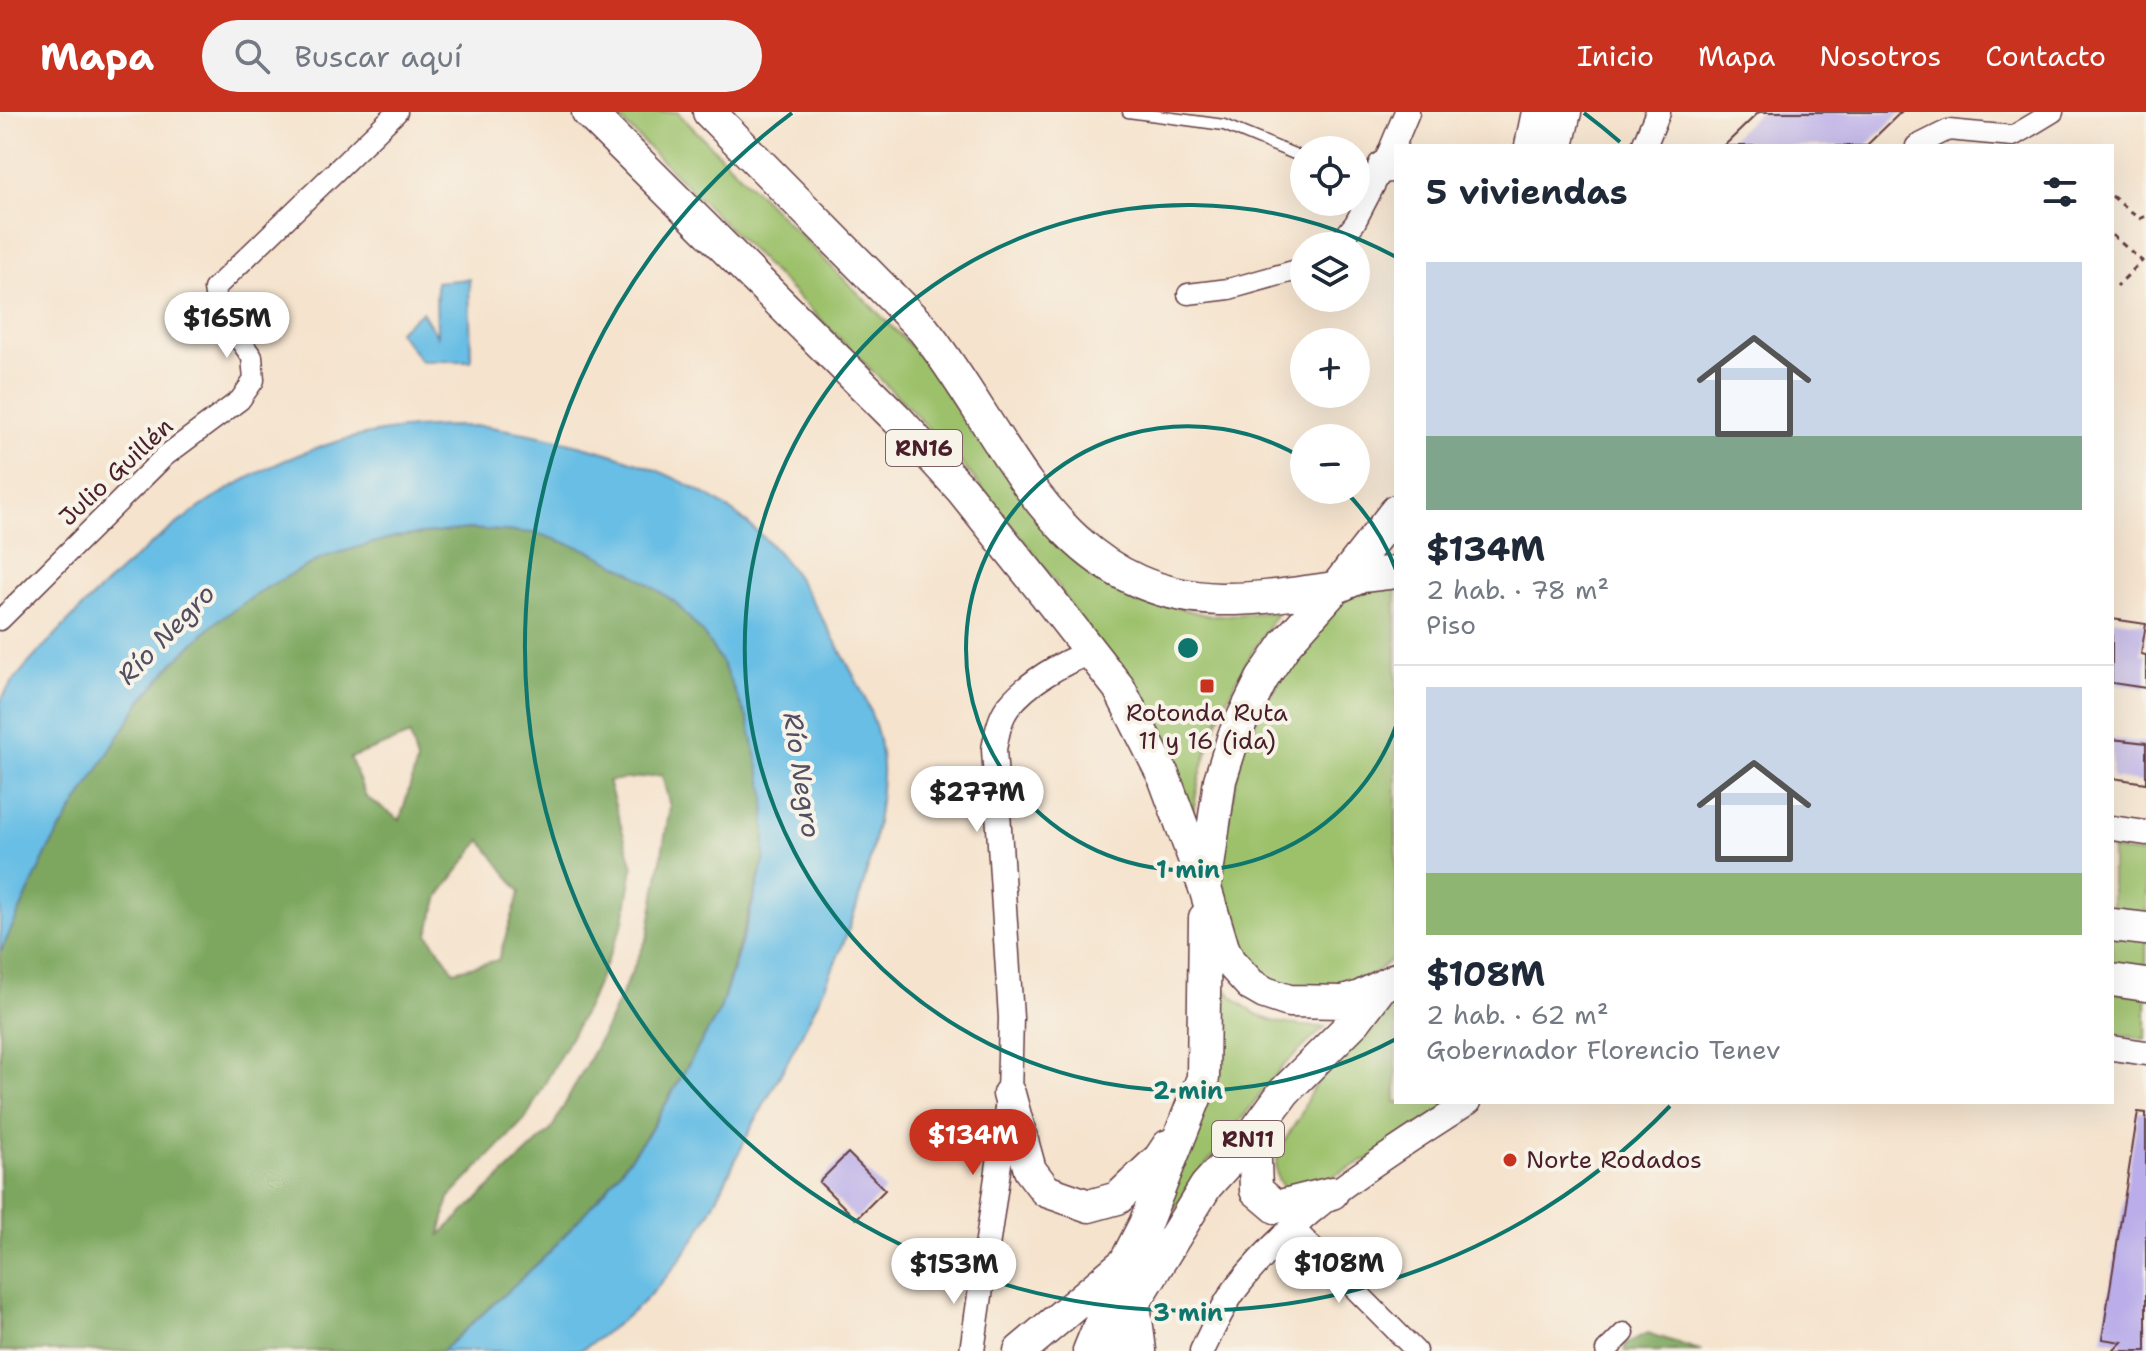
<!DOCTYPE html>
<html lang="es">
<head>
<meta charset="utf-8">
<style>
	:root { --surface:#fff; --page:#f2f2f3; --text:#1f2937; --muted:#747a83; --line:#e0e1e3; --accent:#c8321e }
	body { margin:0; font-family:"Shantell Sans",sans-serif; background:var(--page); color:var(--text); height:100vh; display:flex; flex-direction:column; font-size:30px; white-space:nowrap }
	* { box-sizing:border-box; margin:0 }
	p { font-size:26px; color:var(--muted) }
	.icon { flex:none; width:44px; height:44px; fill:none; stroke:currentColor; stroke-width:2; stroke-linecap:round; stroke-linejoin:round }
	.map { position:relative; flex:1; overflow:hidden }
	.details { position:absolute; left:1394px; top:32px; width:720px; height:960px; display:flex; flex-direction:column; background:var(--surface); border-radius:0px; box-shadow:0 8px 32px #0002 }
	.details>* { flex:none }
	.tools { position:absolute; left:1290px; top:24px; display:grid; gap:16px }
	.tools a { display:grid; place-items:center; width:80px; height:80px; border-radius:50%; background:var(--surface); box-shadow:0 8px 32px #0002; font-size:40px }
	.price { position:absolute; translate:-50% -68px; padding:0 18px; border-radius:28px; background:#fff; color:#222; font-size:26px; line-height:52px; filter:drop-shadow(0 2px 4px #0008) }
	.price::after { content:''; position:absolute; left:50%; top:48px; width:24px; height:18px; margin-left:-12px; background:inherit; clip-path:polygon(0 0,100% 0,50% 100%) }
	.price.active { background:var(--accent); color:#fff }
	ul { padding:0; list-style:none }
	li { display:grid; align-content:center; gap:16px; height:424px; padding:0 32px }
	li+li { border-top:2px solid var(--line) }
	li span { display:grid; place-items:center; height:248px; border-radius:0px; color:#555 }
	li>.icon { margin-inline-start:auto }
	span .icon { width:144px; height:144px; fill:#fffc; stroke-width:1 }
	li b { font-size:34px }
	h2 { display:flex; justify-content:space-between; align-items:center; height:96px; padding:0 32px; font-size:34px }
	header { display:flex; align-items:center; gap:48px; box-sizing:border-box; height:112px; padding:0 40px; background:var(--accent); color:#fff }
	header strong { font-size:38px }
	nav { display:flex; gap:44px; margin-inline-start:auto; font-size:28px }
	.search { width:560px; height:72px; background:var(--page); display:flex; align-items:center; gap:20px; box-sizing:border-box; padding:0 28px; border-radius:44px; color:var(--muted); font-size:30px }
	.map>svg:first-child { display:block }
	.green { fill:#9cc16b; stroke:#73704b; stroke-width:2 }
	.forest { fill:#7da75f; stroke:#646345; stroke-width:2; fill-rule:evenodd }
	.water { fill:#68bee5; stroke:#596e88; stroke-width:2 }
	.building { fill:#baade9 }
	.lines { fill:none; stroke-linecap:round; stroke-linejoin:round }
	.service-casing { stroke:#643c43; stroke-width:13 }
	.minor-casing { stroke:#643c43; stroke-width:23 }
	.tertiary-casing { stroke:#643c43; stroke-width:27 }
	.trunk-casing { stroke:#643c43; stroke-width:35 }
	.path { stroke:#643c43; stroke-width:3; stroke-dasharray:6 6; stroke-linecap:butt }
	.service { stroke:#fff; stroke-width:10 }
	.minor { stroke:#fff; stroke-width:20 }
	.tertiary { stroke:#fff; stroke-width:24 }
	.trunk { stroke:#fff; stroke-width:32 }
	.ring { fill:none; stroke:#0f766e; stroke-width:4 }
	.poi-dot { fill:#c8321e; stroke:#f7f3e8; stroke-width:3 }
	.labels { text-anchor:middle; stroke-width:8; stroke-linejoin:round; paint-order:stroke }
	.shield { fill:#f7f3e8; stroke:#7e5f64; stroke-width:2 }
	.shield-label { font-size:22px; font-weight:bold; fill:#4a1f2b }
	.street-label { font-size:24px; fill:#4a1f2b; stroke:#f7f3e8 }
	.poi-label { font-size:24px; fill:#4a1f2b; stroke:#f7f3e8 }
	.water-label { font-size:26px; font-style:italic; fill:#534f63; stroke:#f7f3e8 }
	.centre { fill:#0f766e; stroke:#f7f3e8; stroke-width:4 }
	.ring-label { font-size:24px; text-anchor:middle; font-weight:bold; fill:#0f766e; stroke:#f7f3e8; stroke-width:8; stroke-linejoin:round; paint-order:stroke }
</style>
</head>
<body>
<header>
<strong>Mapa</strong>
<div class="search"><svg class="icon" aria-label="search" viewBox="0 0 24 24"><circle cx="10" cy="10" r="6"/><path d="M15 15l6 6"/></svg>Buscar aquí</div>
<nav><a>Inicio</a><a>Mapa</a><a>Nosotros</a><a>Contacto</a></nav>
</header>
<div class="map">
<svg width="2146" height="1239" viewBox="0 0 2146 1239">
	<rect width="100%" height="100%" fill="#f7f3e8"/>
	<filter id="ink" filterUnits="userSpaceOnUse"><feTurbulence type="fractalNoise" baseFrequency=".0125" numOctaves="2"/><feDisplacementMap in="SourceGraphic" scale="16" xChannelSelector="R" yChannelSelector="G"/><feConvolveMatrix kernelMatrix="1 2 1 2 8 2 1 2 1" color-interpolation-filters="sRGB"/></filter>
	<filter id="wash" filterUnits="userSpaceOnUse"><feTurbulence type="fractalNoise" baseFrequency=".006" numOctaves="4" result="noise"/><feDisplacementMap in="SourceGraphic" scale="32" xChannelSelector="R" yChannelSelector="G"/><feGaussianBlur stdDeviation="1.8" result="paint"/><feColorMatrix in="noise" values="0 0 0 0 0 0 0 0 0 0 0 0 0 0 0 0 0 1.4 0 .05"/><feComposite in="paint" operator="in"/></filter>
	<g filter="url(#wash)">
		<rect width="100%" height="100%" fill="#f5e3cd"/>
		<path class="green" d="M 613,0 L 677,0 L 907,230 L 1147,488 L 1210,504 L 1278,500 C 1233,567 1203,626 1192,707 L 1059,475 L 1012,413 L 962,352 L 911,298 Z
			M 1396,470 L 1396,843 L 1375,861 L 1355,871 L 1318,880 L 1269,868 L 1255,857 L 1234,831 L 1220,777 L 1220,751 L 1243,633 L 1297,535 L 1345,483 Z
			M 2112,738 L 2146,742 L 2146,806 L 2112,803 Z
			M 2112,823 L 2146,827 L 2146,859 L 2112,855 Z
			M 1217,868 C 1251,908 1275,914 1325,915 L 1284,953 L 1189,1074 L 1143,1150 Z
			M 2112,880 L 2146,884 L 2146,927 L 2112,922 Z
			M 1396,894 L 1396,990 L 1452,990 L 1370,1046 L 1337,1062 L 1318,1077 L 1286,1078 C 1263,1057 1285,1027 1299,1006 C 1304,997 1306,987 1312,978 C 1331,947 1367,917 1396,894 Z"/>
		<path class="forest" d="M 469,417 L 536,421 L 588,438 L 629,459 L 675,490 L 703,521 L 722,551 L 748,608 L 765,682 L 765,746 L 720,898 L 649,1020 L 607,1076 L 546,1144 L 442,1239 L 0,1239 L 0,841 L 49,736 L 141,589 L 174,550 L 217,509 L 269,474 L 324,445 L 394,425 ZM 410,623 L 417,650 L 400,708 L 366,685 L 350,646 ZM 662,663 L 670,695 L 648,824 L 608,912 L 551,1018 L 440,1123 L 449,1086 L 526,1006 L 588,893 L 624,809 L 633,755 L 608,669 ZM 481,728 L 520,780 L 498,848 L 454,859 L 428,822 L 439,784 Z
			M 1648,1221 L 1702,1239 L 1625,1239 L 1625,1232 Z"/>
		<path class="water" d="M 469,167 L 471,249 L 421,249 L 398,219 L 422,200 L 437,224 L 436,170 Z
			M 484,314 C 593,331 722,363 791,457 C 809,482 826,512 841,540 C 862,578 884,618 882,663 C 876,791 814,901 754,1011 C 739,1039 726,1069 711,1098 C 687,1144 651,1189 609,1218 C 600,1224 590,1234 580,1238 C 572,1239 556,1239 546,1239 C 511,1239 477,1239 442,1239 L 546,1144 L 607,1076 L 649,1021 L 720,898 L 745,819 L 765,746 L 765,682 L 748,608 L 722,551 L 703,521 L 675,490 L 629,459 L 588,438 L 536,421 L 469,417 L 394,425 L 324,445 L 269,474 L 217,509 L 174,550 L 141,589 L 49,736 L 0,841 C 0,783 0,724 0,665 C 0,645 0,610 0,592 C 4,573 51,528 65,513 C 150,424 251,343 375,321 C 412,314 448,314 484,314 Z"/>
		<g id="blocks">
			<path class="building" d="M 1759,0 L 1901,0 L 1866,34 L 1724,34 Z
				M 2112,507 L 2146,512 L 2141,542 L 2146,543 L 2146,576 L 2112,571 Z
				M 2112,627 L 2146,631 L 2146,671 L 2112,666 Z
				M 2138,1000 L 2146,1001 L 2146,1239 L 2113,1239 L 2122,1230 L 2102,1227 Z
				M 848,1041 L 885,1078 L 856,1107 L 819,1070 Z"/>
		</g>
	</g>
	<g filter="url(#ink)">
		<use href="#blocks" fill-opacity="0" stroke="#643c43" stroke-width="2"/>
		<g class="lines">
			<g class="service-casing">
				<path id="service" d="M 1128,0 L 1224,13 L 1304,46
					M 1356,61 L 1381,56"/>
			</g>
			<g class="minor-casing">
				<path id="minor" d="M 1916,34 L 1948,18 L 2013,24 L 2053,0
					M 1337,134 L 1355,111 L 1384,55
					M 1188,182 L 1229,177 L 1304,156
					M 0,508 L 165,344 L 240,288 L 254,268 L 252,245 L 217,196 L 214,177 L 397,0
					M 1293,1115 L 1416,1239
					M 1606,1239 L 1624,1221"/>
			</g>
			<g class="tertiary-casing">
				<path id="tertiary" d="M 1644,34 L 1658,0
					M 1384,55 L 1407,0
					M 2112,716 L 2146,721
					M 2112,936 L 2146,941
					M 972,1239 L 1009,982 L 1011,906 L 994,637 C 997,623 999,607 1008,595 C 1028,570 1061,551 1091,540
					M 1202,1239 C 1212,1219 1221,1197 1234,1179 C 1294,1099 1387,1043 1469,990"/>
			</g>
			<g class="trunk-casing">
				<path id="trunk" d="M 588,0 L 898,308 L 962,378 L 1039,474 L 1119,576 L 1164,665 L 1205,776
					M 709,0 L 923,217 C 1010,326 1054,481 1219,487 C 1258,488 1296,481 1335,476
					M 1531,34 L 1538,0
					M 1557,34 L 1565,0
					M 1384,55 L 1396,53
					M 1396,460 L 1362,464 L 1335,476 L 1287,530 L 1262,567 L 1234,624 L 1220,668 L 1205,776 L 1223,836 L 1229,849 L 1251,873 L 1265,881 L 1289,889 L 1343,890 L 1360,885 L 1396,867
					M 1338,473 L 1396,399
					M 2112,813 L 2146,817
					M 2112,868 L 2146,873
					M 1009,982 L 1030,1058 L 1046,1079 L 1089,1094 L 1118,1086 L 1160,1046 L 1168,1034
					M 1254,1021 L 1256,1078 L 1276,1095 L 1332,1081
					M 1134,1191 L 1140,1239
					M 1020,1239 L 1121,1154
					M 1089,1239 L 1126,1149 L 1145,1112 L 1203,966 L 1205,806
					M 1113,1239 L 1134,1191 L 1206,1074 L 1254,1021 L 1284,980 L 1355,909 L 1380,876"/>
			</g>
			<path class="path" d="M 2112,84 L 2139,107 L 2146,104
				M 2112,123 L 2142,149 L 2117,174"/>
			<use href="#service" class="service"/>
			<use href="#minor" class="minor"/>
			<use href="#tertiary" class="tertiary"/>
			<use href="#trunk" class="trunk"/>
		</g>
	</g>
	<g class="ring">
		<path d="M1396 614A222 222 0 1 1 1304 347M1345 379A222 222 0 0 1 1396 458"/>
		<path d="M1396 927A443 443 0 1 1 1396 145"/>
		<path d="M1670 994A665 665 0 1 1 792 1M1584 1A665 665 0 0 1 1620 30"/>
	</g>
	<g class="poi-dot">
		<rect x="1199" y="566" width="16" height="16" rx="4"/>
		<circle cx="1510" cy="1048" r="8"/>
	</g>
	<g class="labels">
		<g class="shield">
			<rect x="886" y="318" width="76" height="36" rx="6"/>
			<rect x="1212" y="1009" width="72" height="36" rx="6"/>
		</g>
		<g class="shield-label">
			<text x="924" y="344">RN16</text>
			<text x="1248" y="1035">RN11</text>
		</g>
		<g class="street-label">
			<text transform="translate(116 360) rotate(-43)" y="8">Julio Guillén</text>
		</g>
		<g class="poi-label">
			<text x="1207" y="609">Rotonda Ruta<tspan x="1207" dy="28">11 y 16 (ida)</tspan></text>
			<text x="1526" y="1056" text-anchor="start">Norte Rodados</text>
		</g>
		<g class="water-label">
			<text transform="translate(166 522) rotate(-46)" y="9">Río Negro</text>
			<text transform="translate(802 663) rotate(81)" y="9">Río Negro</text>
		</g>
	</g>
	<circle cx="1188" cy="536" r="12" class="centre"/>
	<g class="ring-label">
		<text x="1188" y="766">1 min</text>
		<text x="1188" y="987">2 min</text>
		<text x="1188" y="1209">3 min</text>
	</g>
</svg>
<div class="tools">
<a><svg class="icon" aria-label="locate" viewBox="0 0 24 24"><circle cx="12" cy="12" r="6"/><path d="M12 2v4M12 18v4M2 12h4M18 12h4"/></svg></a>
<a><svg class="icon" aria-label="layers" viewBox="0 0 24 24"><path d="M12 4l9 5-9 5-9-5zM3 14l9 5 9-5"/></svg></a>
<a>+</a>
<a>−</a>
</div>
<b class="price" style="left:227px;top:248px">$165M</b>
<b class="price" style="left:977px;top:722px">$277M</b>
<b class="price active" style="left:973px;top:1065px">$134M</b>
<b class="price" style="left:1339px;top:1193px">$108M</b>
<b class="price" style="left:954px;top:1194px">$153M</b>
<section class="details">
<h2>5 viviendas<svg class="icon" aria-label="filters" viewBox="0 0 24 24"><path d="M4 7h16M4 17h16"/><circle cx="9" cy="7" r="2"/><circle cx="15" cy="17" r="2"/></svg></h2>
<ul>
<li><span style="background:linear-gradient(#c9d6e8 70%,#7fa58c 0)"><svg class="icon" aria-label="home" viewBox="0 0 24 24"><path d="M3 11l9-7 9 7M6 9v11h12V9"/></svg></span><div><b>$134M</b><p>2 hab. · 78 m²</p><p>Piso</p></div></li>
<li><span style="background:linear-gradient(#c9d6e8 75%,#8fb573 0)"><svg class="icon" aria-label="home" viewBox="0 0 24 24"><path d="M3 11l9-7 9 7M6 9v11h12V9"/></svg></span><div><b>$108M</b><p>2 hab. · 62 m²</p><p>Gobernador Florencio Tenev</p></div></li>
</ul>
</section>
</div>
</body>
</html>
